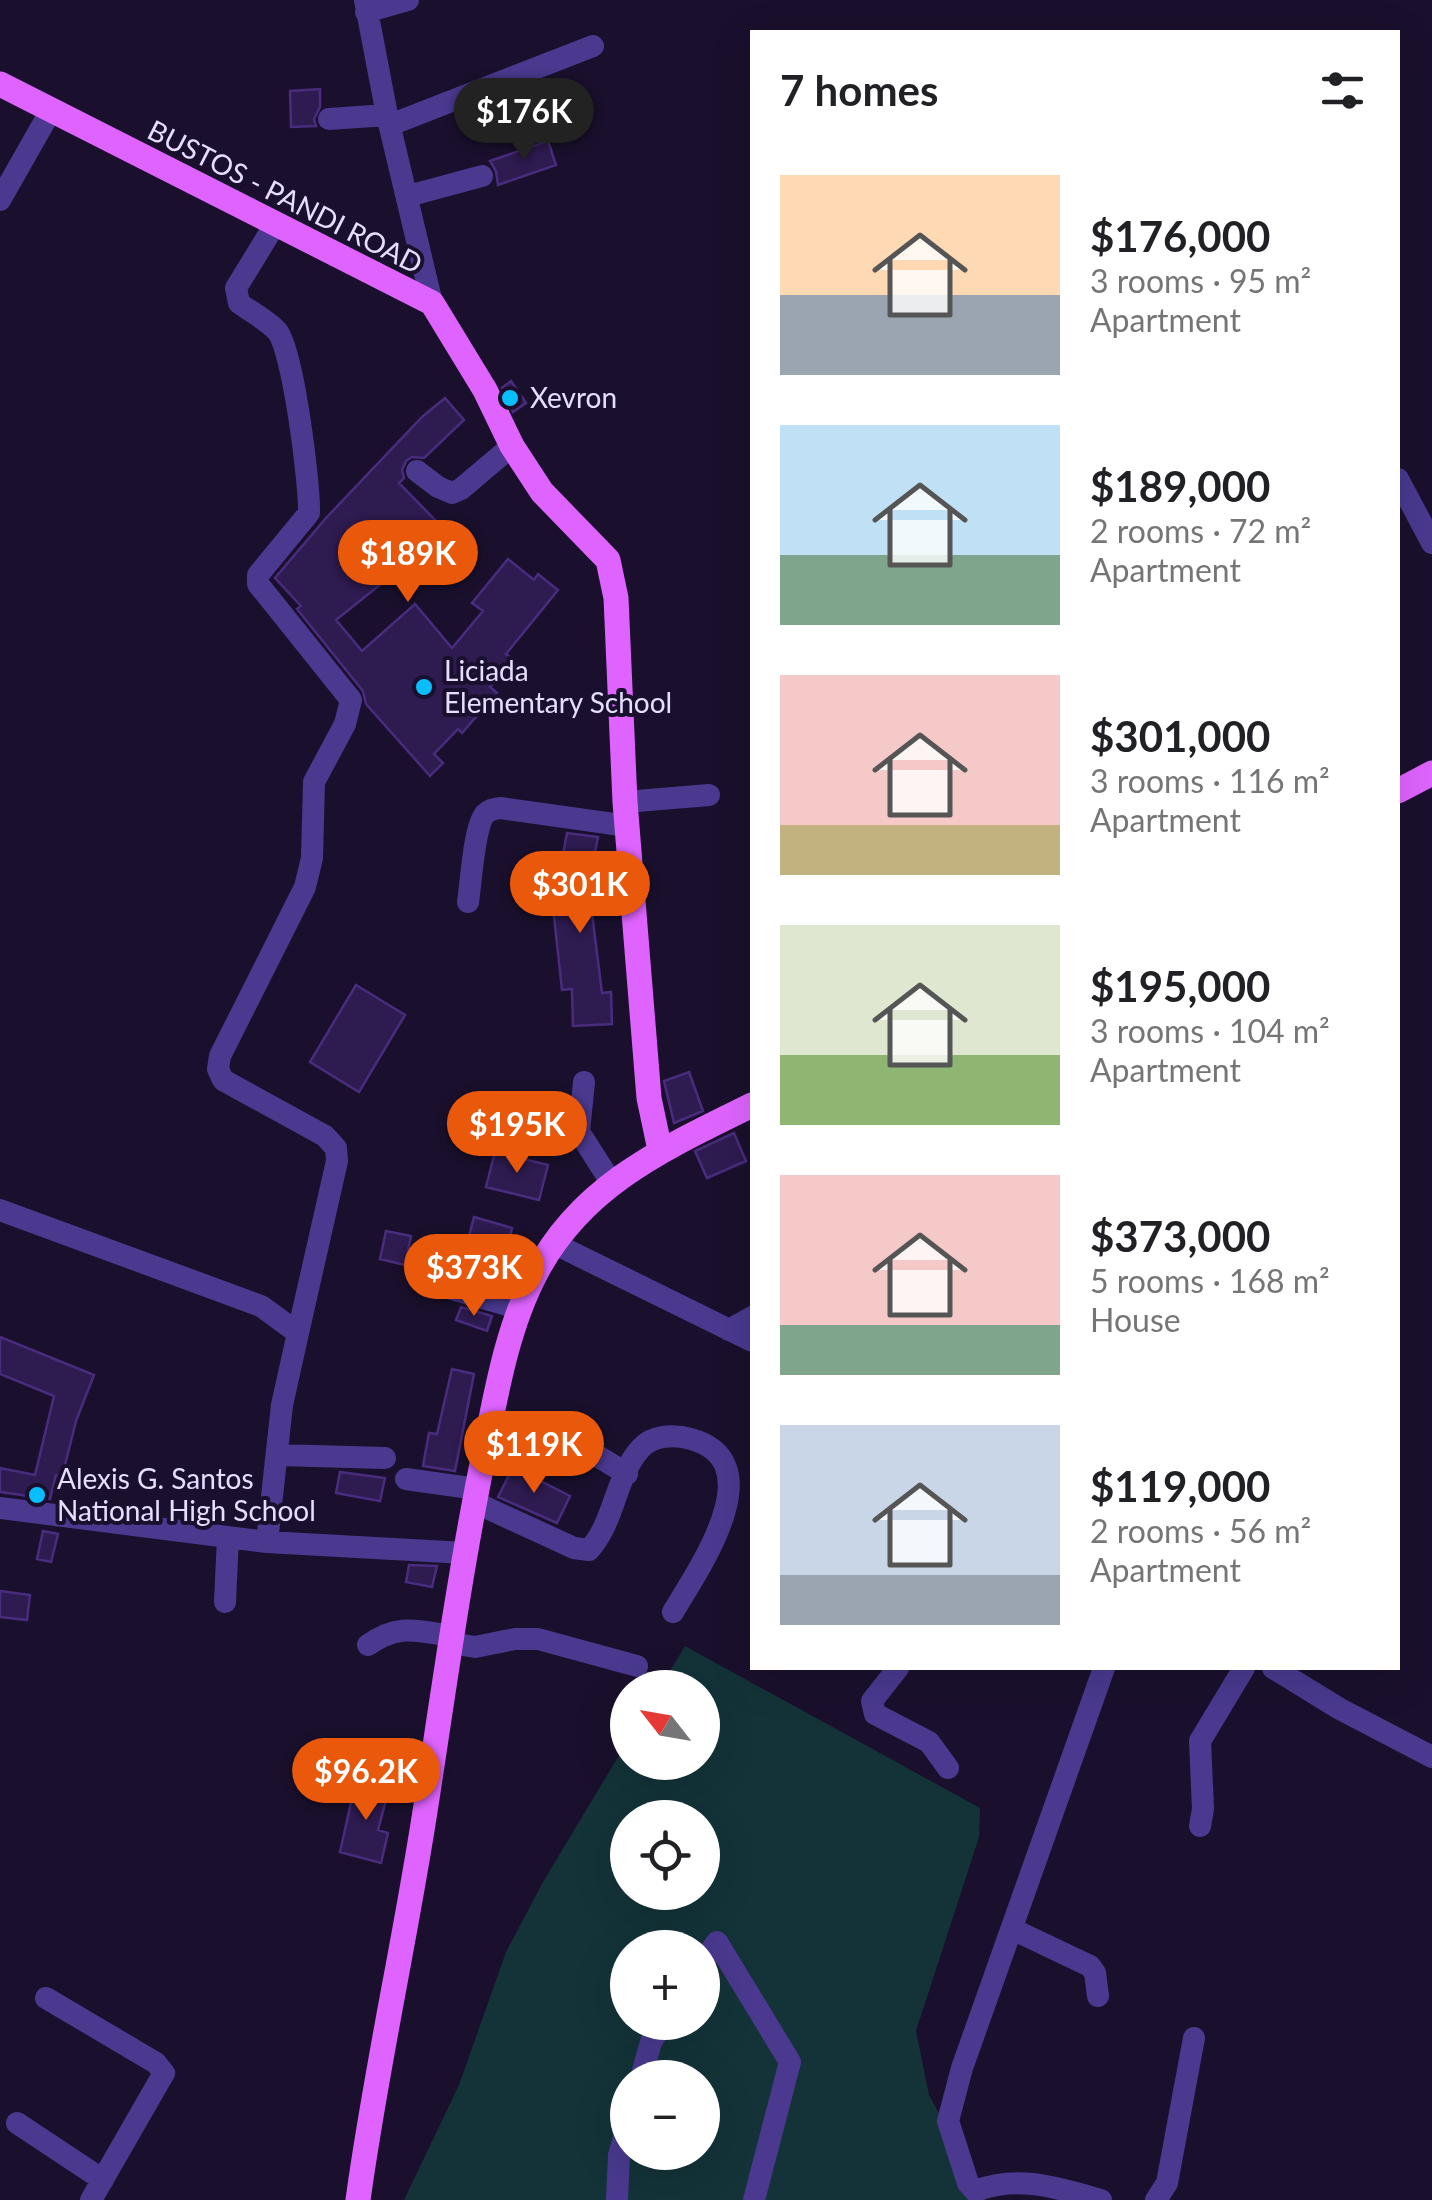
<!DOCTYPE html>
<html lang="en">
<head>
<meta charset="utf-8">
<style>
	:root { --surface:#fff; --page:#f6f6f6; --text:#202124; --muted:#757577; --accent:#ea580c }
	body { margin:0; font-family:Lato,sans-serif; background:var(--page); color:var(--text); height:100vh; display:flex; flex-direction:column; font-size:38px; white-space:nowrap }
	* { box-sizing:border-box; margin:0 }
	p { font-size:32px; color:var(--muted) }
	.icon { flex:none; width:55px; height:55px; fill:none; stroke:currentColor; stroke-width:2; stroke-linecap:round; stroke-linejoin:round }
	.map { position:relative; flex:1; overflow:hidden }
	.sheet { position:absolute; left:750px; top:30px; width:650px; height:1640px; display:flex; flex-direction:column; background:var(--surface); border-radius:0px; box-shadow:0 10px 40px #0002 }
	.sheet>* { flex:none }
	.needle { width:65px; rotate:301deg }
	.controls { position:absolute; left:610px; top:1670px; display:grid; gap:20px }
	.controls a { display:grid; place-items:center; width:110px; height:110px; border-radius:50%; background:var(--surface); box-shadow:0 10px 40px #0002; font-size:50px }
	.price { position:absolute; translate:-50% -85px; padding:0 22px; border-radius:35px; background:var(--accent); color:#fff; font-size:32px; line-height:65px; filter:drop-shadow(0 2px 5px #0008) }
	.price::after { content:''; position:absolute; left:50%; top:60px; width:30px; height:22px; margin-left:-15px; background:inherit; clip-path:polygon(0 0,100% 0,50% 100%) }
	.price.on { background:#222; color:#fff }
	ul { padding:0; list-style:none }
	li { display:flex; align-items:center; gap:30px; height:250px; padding:0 30px }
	li span { display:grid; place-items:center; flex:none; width:280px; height:200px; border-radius:0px; color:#555 }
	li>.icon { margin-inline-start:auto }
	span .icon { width:120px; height:120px; fill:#fffc; stroke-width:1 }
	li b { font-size:42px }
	h2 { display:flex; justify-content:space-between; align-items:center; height:120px; padding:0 30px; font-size:42px }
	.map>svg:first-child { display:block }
	.green { fill:#133338; fill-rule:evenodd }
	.building { fill:#2e1b50; stroke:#492c7d; stroke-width:2.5 }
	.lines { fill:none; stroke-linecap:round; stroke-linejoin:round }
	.minor { stroke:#4a398f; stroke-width:22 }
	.major { stroke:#df64ff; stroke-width:25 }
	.poi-dot { fill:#09beff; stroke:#1a102d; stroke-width:4 }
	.labels { text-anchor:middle; stroke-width:8; stroke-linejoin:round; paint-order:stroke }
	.street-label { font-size:28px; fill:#e6ddff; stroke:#1a102d }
	.poi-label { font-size:28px; fill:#e6ddff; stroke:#1a102d; text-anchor:start }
</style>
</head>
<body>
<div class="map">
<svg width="1432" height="2200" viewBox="0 0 1432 2200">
	<rect width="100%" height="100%" fill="#1a102d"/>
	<path class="green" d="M 685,1646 L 980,1808 L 979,1837 L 916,2031 L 929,2095 L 986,2200 L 404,2200 L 459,2085 L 506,1952 L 543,1882 L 627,1742 L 628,1762 L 702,1762 L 702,1688 L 660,1687 ZM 628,1818 L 702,1818 L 702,1892 L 628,1892 ZM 628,1948 L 702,1948 L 702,2022 L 628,2022 ZM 628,2078 L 702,2078 L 702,2152 L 628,2152 Z"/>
	<path class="building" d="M 320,89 L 320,107 L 314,119 L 316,126 L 291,127 L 290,91 Z
		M 548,141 L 556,165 L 498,185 L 496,171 L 490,161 Z
		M 511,381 L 526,403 L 513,412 L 502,388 Z
		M 445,398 L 464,420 L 424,458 L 412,457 L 406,461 L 402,470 L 404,478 L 399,483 L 439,524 L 380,582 L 381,584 L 336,620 L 362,651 L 415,604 L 452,648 L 483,611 L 472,603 L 508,559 L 534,580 L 538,574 L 558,590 L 506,654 L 512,659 L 490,687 L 497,693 L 462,733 L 458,729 L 434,754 L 443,763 L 430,776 L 366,704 L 363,691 L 297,609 L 301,606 L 275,578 L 326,518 L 422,417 Z
		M 567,833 L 598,837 L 594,857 L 588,856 L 590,897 L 602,993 L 611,992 L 612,1024 L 573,1026 L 572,989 L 562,990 L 553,907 L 561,906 L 559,875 Z
		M 356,985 L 405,1015 L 359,1092 L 310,1062 Z
		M 689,1072 L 703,1111 L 674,1123 L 664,1081 Z
		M 734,1133 L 746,1161 L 707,1178 L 695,1151 Z
		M 495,1152 L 548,1165 L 539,1200 L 486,1187 Z
		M 474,1217 L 512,1228 L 505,1254 L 467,1244 Z
		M 386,1231 L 411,1236 L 405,1265 L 380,1259 Z
		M 461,1307 L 492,1316 L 487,1331 L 456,1320 Z
		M 0,1337 L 94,1375 L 76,1421 L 62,1477 L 56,1475 L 50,1499 L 0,1492 L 0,1468 L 35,1475 L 54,1396 L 0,1374 Z
		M 452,1369 L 474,1374 L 455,1471 L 423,1466 L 429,1433 L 437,1434 Z
		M 513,1467 L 570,1496 L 557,1523 L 498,1497 Z
		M 340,1472 L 385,1478 L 380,1501 L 336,1493 Z
		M 43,1531 L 58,1534 L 51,1562 L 37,1559 Z
		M 409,1565 L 437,1566 L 432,1587 L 406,1582 Z
		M 0,1591 L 30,1595 L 27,1620 L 0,1617 Z
		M 356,1780 L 389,1789 L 378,1830 L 388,1833 L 381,1863 L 340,1852 Z"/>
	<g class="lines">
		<path class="minor" d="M 365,0 L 387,115 L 432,303
			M 366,12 L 408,0
			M 329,119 L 387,115
			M 390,125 L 593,46
			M 408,196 L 482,176
			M 0,200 L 50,112
			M 274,226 L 236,288 L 239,303 C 251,312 267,320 277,331 C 293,349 310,485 309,513 L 258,575 L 258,584 L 351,700 L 345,724 L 314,782 L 312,858 L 305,887 L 220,1056 L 218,1069 L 223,1080 L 325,1136 L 336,1148 L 337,1161 L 298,1333
			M 417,471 L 438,487 L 452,493 L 461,489 L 512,446
			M 1398,479 L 1432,543
			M 625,802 L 709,795
			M 468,902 C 471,883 474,827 485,814 C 490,809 494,809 500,808 L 628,826
			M 584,1082 L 579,1132 L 611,1182
			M 0,1210 L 261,1306 L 298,1333 L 282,1405 L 267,1542
			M 555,1244 L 752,1341
			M 430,1283 L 521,1309
			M 729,1330 L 752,1317
			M 578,1444 L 627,1474
			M 279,1455 L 385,1458
			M 406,1479 L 477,1489
			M 474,1502 L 574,1548 L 589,1550 C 615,1522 615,1476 641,1448 C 653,1435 674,1434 691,1439 C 774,1462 698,1570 673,1612
			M 0,1508 L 267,1542 L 465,1553
			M 225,1602 L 228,1537
			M 451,1643 L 475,1647 L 515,1639 L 538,1639 L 637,1666
			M 368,1645 C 399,1623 417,1631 452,1636
			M 898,1668 L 872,1701 L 875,1714 L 929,1742 L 948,1768
			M 1273,1668 L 1340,1709 L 1432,1757
			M 1200,1826 L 1203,1809 L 1200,1741 L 1244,1668
			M 1012,1929 L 1090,1966 L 1095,1973 L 1098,1996
			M 702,1963 L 717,1942 L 790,2062 L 754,2200
			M 46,1998 L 156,2063 L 164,2073 L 91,2200
			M 641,2078 L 651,2042 L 664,2022
			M 17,2123 L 103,2180
			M 617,2200 L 619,2155 L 628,2125
			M 1101,2200 C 1058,2188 1018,2174 975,2191 L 968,2183 L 948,2121 L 962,2068 L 1104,1668
			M 1156,2200 L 1167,2183 L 1194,2038"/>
		<path class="major" d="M 0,84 L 432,303 L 485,390 L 512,446 L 542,492 L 608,560 L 616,598 L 625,802 L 649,1098 L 660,1150
			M 1398,791 L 1432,773
			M 358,2200 C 376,2068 406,1937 426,1805 C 444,1688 460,1571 484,1454 C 496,1394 507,1328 536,1273 C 582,1184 667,1147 752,1105"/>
	</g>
	<g class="poi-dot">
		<circle cx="510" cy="398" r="10"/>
		<circle cx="424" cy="687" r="10"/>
		<circle cx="37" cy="1495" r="10"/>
	</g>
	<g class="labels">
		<g class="street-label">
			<text transform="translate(285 197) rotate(27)" y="10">BUSTOS - PANDI ROAD</text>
		</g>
		<g class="poi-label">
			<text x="530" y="408">Xevron</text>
			<text x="444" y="681">Liciada<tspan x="444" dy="32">Elementary School</tspan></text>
			<text x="57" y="1489">Alexis G. Santos<tspan x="57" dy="32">National High School</tspan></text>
		</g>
	</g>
</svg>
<div class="controls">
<a><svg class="needle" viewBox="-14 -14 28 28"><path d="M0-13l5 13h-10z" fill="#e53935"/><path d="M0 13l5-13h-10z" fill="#757577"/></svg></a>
<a><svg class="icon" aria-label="locate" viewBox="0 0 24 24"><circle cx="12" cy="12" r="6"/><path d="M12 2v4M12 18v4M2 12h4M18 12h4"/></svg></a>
<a>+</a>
<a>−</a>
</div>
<b class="price on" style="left:524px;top:163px">$176K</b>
<b class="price" style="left:408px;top:605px">$189K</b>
<b class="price" style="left:580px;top:936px">$301K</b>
<b class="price" style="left:517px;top:1176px">$195K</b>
<b class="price" style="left:474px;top:1319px">$373K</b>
<b class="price" style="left:534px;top:1496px">$119K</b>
<b class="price" style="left:366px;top:1823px">$96.2K</b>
<section class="sheet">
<h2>7 homes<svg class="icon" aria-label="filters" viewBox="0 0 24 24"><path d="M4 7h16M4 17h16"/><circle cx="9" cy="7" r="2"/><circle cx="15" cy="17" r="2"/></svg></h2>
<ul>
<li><span style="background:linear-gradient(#ffd9b3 60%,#9aa5b1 0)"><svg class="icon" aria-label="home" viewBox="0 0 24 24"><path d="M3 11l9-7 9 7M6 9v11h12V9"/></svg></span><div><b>$176,000</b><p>3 rooms · 95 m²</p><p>Apartment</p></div></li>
<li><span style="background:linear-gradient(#bfe0f5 65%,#7fa58c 0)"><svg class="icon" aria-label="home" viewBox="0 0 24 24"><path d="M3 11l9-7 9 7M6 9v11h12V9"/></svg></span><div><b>$189,000</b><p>2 rooms · 72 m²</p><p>Apartment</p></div></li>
<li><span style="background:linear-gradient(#f6c9c9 75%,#c2b280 0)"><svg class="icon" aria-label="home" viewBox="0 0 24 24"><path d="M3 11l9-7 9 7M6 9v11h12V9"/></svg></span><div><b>$301,000</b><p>3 rooms · 116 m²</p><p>Apartment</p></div></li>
<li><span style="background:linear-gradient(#dfe7d0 65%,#8fb573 0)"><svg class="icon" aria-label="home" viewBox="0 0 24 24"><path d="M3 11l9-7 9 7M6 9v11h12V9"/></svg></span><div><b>$195,000</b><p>3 rooms · 104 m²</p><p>Apartment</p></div></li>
<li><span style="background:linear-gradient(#f6c9c9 75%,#7fa58c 0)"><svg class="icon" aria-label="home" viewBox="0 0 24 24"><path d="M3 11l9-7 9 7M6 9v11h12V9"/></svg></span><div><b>$373,000</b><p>5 rooms · 168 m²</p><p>House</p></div></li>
<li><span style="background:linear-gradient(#c9d6e8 75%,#9aa5b1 0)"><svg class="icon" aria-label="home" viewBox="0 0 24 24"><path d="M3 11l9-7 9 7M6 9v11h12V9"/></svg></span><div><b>$119,000</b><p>2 rooms · 56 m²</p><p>Apartment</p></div></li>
</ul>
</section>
</div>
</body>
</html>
